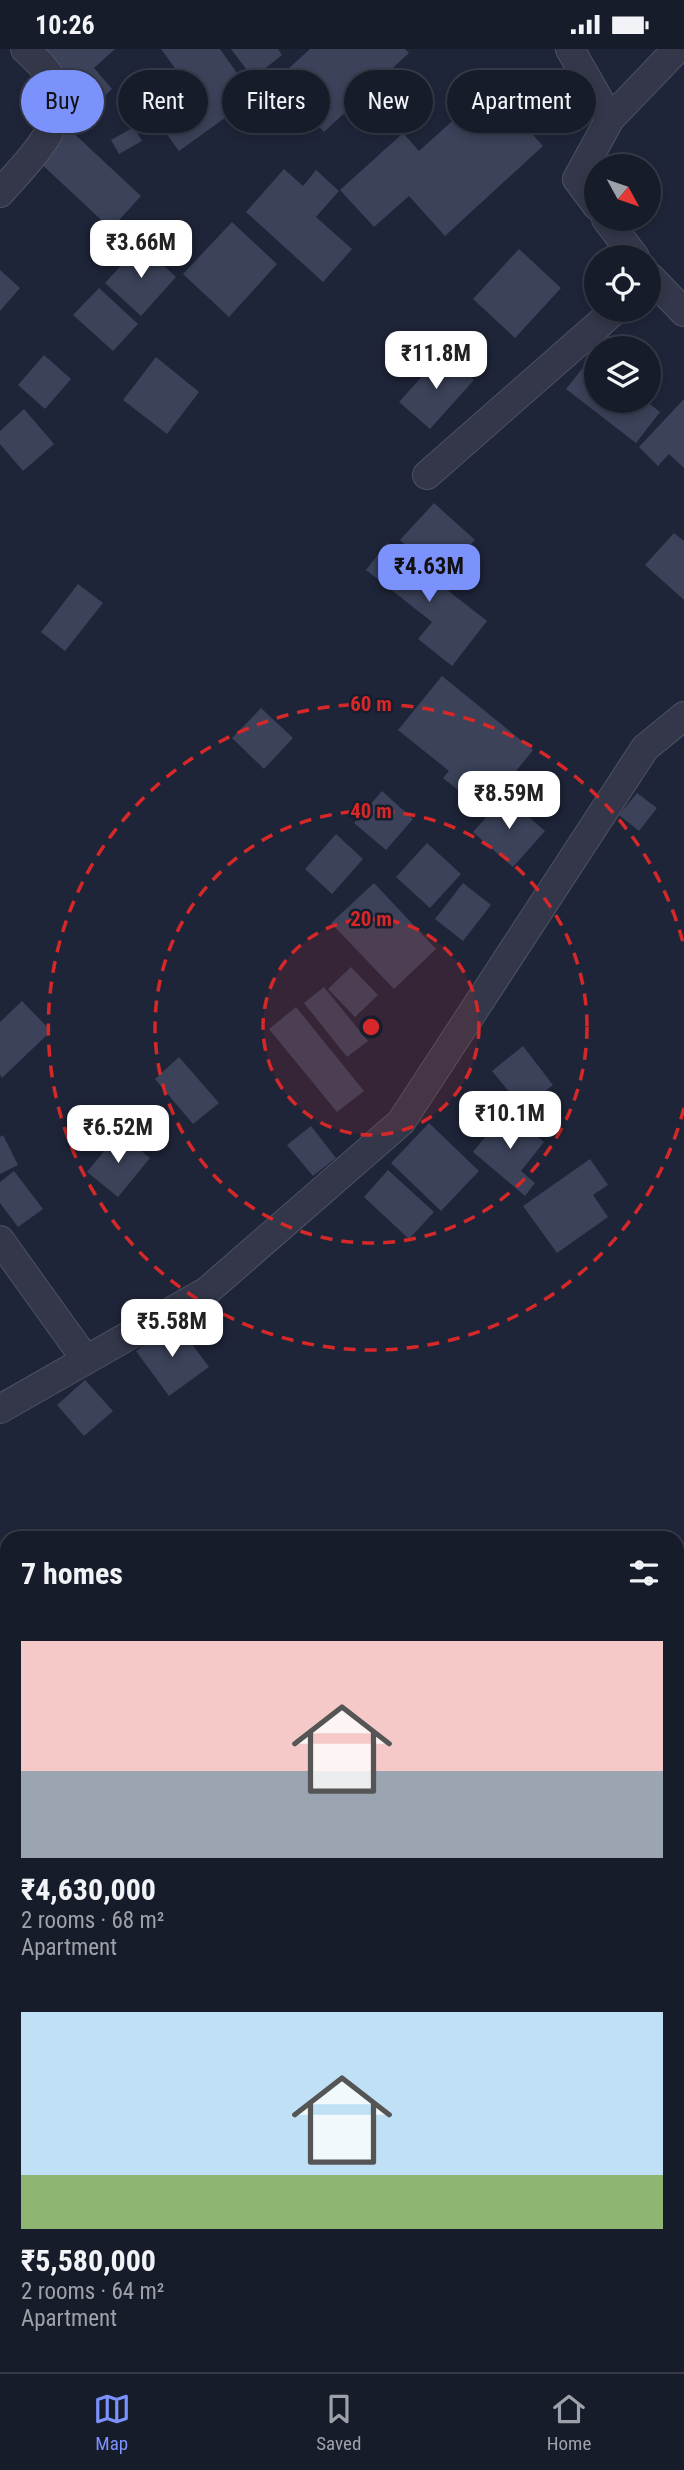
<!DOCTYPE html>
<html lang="en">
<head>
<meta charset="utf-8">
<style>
	:root { --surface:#171c2b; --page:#202533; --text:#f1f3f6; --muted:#9ea1a9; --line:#363a47; --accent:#7b92fd }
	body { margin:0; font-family:"Roboto Condensed",sans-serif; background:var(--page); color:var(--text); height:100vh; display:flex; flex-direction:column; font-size:26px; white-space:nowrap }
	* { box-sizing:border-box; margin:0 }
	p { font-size:23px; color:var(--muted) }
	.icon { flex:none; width:38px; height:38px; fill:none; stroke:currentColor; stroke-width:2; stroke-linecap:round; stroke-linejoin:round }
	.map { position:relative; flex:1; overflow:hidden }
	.sheet { position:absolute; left:0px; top:1482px; width:684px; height:842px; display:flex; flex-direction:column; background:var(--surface); border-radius:21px 21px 0 0; box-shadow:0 4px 10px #0003,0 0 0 2px var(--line) }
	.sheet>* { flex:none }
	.top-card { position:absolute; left:21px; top:21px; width:642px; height:63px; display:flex; gap:14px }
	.needle { width:46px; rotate:130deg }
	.controls { position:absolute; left:584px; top:105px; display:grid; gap:14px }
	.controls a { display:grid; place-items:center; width:77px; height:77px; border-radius:50%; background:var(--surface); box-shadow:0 4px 10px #0003,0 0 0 2px var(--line); font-size:35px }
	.price { position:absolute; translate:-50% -60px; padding:0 16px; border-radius:14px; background:#fff; color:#222; font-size:23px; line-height:46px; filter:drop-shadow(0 2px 4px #0008) }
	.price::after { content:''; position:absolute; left:50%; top:42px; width:21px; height:16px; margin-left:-10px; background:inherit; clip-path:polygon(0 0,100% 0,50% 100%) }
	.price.current { background:var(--accent); color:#111 }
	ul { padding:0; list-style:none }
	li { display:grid; align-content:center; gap:14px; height:371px; padding:0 21px }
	li span { display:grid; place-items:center; height:217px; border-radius:0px; color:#555 }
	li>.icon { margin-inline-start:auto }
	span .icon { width:126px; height:126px; fill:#fffc; stroke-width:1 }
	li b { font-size:30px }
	h2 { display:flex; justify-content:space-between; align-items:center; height:84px; padding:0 21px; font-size:30px }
	.pill { padding:0 24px; border-radius:32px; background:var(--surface); box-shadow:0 4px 10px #0003,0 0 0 2px var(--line); font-size:24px; line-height:63px }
	.pill.current { background:var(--accent); color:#111 }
	.status { display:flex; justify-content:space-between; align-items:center; height:49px; padding:0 35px; background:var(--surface); direction:ltr }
	.status svg { height:19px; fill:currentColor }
	.dock { display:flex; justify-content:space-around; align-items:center; height:98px; border-top:2px solid var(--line); background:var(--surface); font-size:19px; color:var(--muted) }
	.dock a { display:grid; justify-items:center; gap:4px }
	.dock .current { color:var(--accent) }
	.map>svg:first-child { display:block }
	.building { fill:#3b4259 }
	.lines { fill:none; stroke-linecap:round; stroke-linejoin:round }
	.minor-casing { stroke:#4d5264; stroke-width:30 }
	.minor { stroke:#333749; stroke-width:28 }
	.ring { fill:none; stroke:#d62828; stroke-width:3.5; stroke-dasharray:12 9 }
	.centre { fill:#d62828; stroke:#181d2d; stroke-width:3.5 }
	.ring-label { font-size:21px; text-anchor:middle; font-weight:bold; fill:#d62828; stroke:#181d2d; stroke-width:5; stroke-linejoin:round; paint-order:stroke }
</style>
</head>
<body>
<div class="status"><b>10:26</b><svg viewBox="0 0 49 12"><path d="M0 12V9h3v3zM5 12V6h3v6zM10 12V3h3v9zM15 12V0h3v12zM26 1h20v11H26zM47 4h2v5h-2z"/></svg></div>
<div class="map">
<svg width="684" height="2323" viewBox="0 0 684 2323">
	<rect width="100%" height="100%" fill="#1f2539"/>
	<path class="building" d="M 41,0 L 115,0 L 94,19 L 112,40 L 93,58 Z
		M 161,0 L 220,0 L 254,48 L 179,102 L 143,52 L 180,26 Z
		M 231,0 L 278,0 L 282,6 L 253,29 Z
		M 310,0 L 405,0 L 409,4 L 324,83 L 276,31 Z
		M 490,38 L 543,97 L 445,187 L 409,147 L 374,178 L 340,141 L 403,84 L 419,102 Z
		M 67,78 L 141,147 L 111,180 L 37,111 Z
		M 134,78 L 142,92 L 119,105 L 111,91 Z
		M 284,120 L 303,137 L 316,121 L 339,142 L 316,168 L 352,200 L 323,233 L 246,163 Z
		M 232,173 L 277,215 L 229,268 L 183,225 Z
		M 141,195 L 176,228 L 141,267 L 105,234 Z
		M 519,200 L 561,239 L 515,289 L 473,250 Z
		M 0,221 L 20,239 L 0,262 Z
		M 99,239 L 138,275 L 113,302 L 73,266 Z
		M 608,286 L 625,299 L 598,299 Z
		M 597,301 L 597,352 L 646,352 L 660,363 L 636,394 L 566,340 Z
		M 443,304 L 474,331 L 430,380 L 399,353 Z
		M 44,306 L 71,330 L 45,360 L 18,336 Z
		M 156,308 L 199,343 L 167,385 L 123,351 Z
		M 684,350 L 684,419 L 669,405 L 658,417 L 639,398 Z
		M 24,360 L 54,395 L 23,422 L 0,395 L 0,382 Z
		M 434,454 L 475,491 L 441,528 L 400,491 Z
		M 674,484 L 684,492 L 684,551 L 645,516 Z
		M 387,494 L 487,572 L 452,617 L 418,590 L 432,573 L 366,521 Z
		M 78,535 L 103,554 L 65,602 L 41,583 Z
		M 442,627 L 533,701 L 484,762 L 443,729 L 449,722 L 398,681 Z
		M 261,659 L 293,689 L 264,720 L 232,689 Z
		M 382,742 L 413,770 L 386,801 L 354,774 Z
		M 637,744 L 657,759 L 639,782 L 619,766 Z
		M 505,747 L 545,782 L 513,818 L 473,783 Z
		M 336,785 L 363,810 L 332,845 L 305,820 Z
		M 427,794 L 461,825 L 430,859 L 396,828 Z
		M 374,834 L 436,900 L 394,940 L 331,874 Z
		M 463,834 L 491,856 L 463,892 L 435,870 Z
		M 351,918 L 378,946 L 355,968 L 328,940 Z
		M 324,938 L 368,992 L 347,1008 L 304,954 Z
		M 22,952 L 51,982 L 2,1029 L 0,1026 L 0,973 Z
		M 296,958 L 364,1042 L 337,1063 L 269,980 Z
		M 523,997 L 553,1036 L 523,1060 L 492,1022 Z
		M 179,1008 L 219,1054 L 193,1075 L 155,1030 Z
		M 506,1062 L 544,1093 L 521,1122 L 535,1134 L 525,1147 L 473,1103 Z
		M 429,1074 L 479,1122 L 441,1162 L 391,1114 Z
		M 311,1077 L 336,1109 L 313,1127 L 287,1096 Z
		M 119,1084 L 150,1109 L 118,1148 L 87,1123 Z
		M 3,1086 L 18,1116 L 0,1125 L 0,1088 Z
		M 590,1110 L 608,1136 L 593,1146 L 608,1168 L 557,1204 L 523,1157 Z
		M 388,1121 L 434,1163 L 409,1190 L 364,1148 Z
		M 14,1122 L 43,1160 L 18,1178 L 0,1154 L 0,1133 Z
		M 175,1272 L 209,1318 L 169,1347 L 136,1302 Z
		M 85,1331 L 113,1362 L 84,1387 L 57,1356 Z
		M 7,1529 L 7,1573 L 0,1578 L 0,1535 Z
		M 4,1682 L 7,1685 L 7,1738 L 0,1732 L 0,1687 Z
		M 7,1763 L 7,1791 L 0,1782 L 0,1769 Z
		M 249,2317 L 317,2317 L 312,2323 L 256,2323 Z"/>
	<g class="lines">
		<g class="minor-casing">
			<path id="minor" d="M 570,0 L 610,70
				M 0,144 C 22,118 64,81 57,43 C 53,26 38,12 25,0
				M 597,157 L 577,130 L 610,70 L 677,0
				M 606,170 L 635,208
				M 649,227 L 684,263
				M 427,426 L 615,261
				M 0,1191 L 86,1311
				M 0,1360 L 207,1242 L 401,1073 L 645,699 L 684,667
				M 0,1823 L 7,1832"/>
		</g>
		<use href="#minor" class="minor"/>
	</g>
	<circle cx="371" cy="978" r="108" fill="#d62828" fill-opacity=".12"/>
	<g class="ring">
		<circle cx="371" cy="978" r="108"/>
		<circle cx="371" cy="978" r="216"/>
		<path d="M684 1059A323 323 0 1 1 684 897"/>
	</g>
	<circle cx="371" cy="978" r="10" class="centre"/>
	<g class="ring-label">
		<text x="371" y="662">60 m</text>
		<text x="371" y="769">40 m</text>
		<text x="371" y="877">20 m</text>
	</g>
</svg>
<div class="controls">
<a><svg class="needle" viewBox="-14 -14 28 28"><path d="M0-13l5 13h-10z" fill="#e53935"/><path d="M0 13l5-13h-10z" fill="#9ea1a9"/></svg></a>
<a><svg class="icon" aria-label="locate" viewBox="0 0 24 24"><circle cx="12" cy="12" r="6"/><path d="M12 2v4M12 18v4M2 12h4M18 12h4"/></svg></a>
<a><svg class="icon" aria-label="layers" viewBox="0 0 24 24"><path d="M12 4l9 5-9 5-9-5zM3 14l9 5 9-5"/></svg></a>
</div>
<b class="price" style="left:141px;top:231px">₹3.66M</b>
<b class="price" style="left:436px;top:342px">₹11.8M</b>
<b class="price current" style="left:429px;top:555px">₹4.63M</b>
<b class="price" style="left:509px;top:782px">₹8.59M</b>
<b class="price" style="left:510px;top:1102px">₹10.1M</b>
<b class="price" style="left:118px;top:1116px">₹6.52M</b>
<b class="price" style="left:172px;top:1310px">₹5.58M</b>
<div class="top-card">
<a class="pill current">Buy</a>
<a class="pill">Rent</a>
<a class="pill">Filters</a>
<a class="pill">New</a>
<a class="pill">Apartment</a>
</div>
<section class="sheet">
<h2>7 homes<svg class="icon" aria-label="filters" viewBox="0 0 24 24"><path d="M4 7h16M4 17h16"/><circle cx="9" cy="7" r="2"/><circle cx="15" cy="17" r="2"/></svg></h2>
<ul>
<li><span style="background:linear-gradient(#f6c9c9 60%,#9aa5b1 0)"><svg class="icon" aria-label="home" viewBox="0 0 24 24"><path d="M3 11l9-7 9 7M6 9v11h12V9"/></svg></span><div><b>₹4,630,000</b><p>2 rooms · 68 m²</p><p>Apartment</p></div></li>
<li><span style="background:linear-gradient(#bfe0f5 75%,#8fb573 0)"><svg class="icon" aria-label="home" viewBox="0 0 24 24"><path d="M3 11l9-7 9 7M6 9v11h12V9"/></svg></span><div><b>₹5,580,000</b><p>2 rooms · 64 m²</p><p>Apartment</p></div></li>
</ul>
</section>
</div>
<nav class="dock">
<a class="current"><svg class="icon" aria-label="map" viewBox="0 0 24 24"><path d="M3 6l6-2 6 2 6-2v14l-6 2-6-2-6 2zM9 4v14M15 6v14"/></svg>Map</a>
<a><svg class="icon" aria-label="saved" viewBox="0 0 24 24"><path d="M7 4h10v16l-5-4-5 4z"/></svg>Saved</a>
<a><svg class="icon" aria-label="home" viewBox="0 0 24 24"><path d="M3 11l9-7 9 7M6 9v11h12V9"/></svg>Home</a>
</nav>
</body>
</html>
